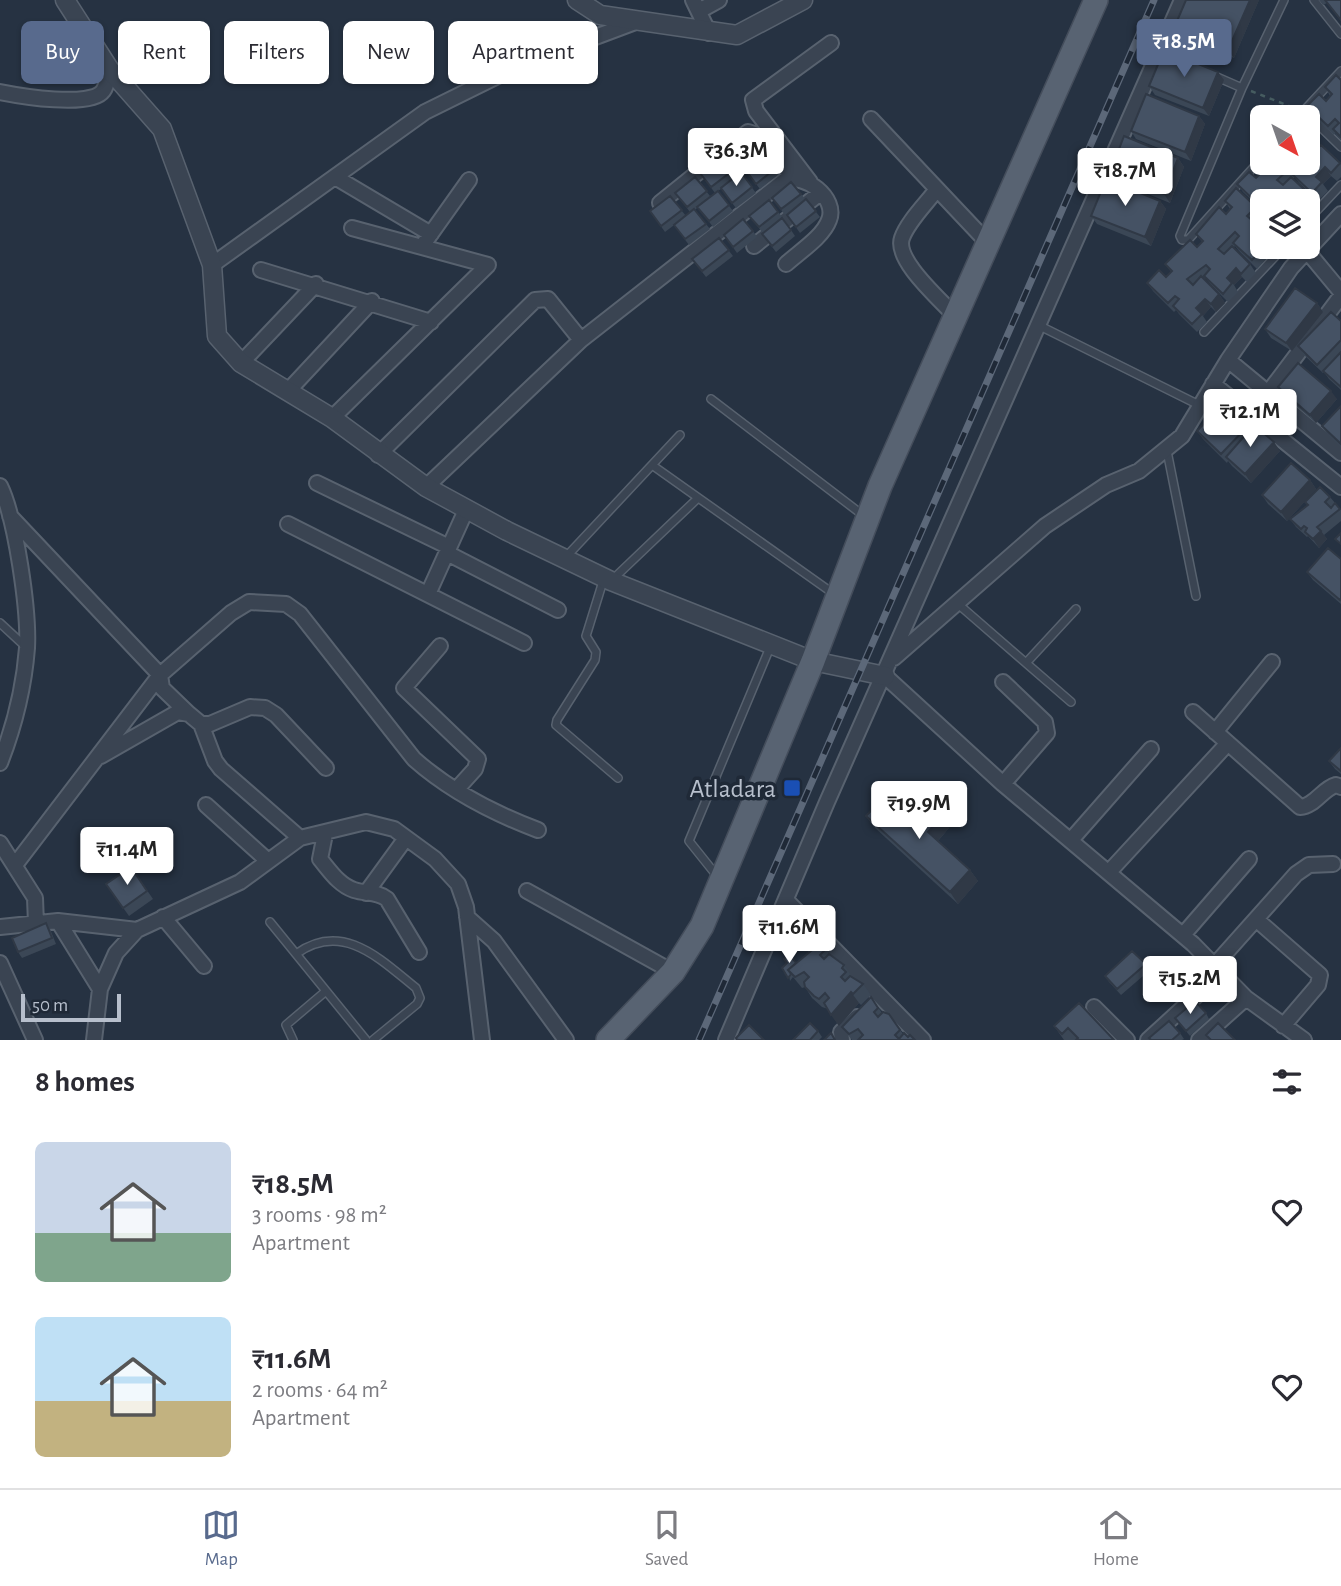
<!DOCTYPE html>
<html lang="en">
<head>
<meta charset="utf-8">
<style>
	:root { --surface:#fff; --page:#f2f2f3; --text:#2b2b33; --muted:#7c7c81; --line:#e1e1e2; --accent:#586a8d }
	body { margin:0; font-family:"Alegreya Sans",sans-serif; background:var(--page); color:var(--text); height:100vh; display:flex; flex-direction:column; font-size:26px; white-space:nowrap }
	* { box-sizing:border-box; margin:0 }
	p { font-size:23px; color:var(--muted) }
	.icon { flex:none; width:38px; height:38px; fill:none; stroke:currentColor; stroke-width:2; stroke-linecap:round; stroke-linejoin:round }
	.map { position:relative; height:1040px; overflow:hidden }
	.sheet { display:flex; flex-direction:column; background:var(--surface); flex:1 }
	.sheet>* { flex:none }
	.hud { position:absolute; left:21px; top:21px; width:700px; height:63px; display:flex; gap:14px }
	.needle { width:46px; rotate:140deg }
	.buttons { position:absolute; left:1250px; top:105px; display:grid; gap:14px }
	.buttons a { display:grid; place-items:center; width:70px; height:70px; border-radius:10px; background:var(--surface); box-shadow:0 2px 5px #0004; font-size:35px }
	.scale { position:absolute; left:21px; bottom:18px; width:100px; box-sizing:border-box; padding-left:7px; border:4px solid #b7bfcc; border-top:0; font-size:19px; line-height:24px; white-space:nowrap; color:#b7bfcc; -webkit-text-stroke:5px #1f2937; paint-order:stroke }
	.price { position:absolute; translate:-50% -60px; padding:0 16px; border-radius:7px; background:#fff; color:#222; font-size:23px; line-height:46px; filter:drop-shadow(0 2px 4px #0008) }
	.price::after { content:''; position:absolute; left:50%; top:42px; width:21px; height:16px; margin-left:-10px; background:inherit; clip-path:polygon(0 0,100% 0,50% 100%) }
	.price.current { background:var(--accent); color:#fff }
	ul { padding:0; list-style:none }
	li { display:flex; align-items:center; gap:21px; height:175px; padding:0 35px }
	li span { display:grid; place-items:center; flex:none; width:196px; height:140px; border-radius:10px; color:#555 }
	li>.icon { margin-inline-start:auto }
	span .icon { width:84px; height:84px; fill:#fffc; stroke-width:1 }
	li b { font-size:30px }
	h2 { display:flex; justify-content:space-between; align-items:center; height:84px; padding:0 35px; font-size:30px }
	.tag { padding:0 24px; border-radius:10px; background:var(--surface); box-shadow:0 2px 5px #0004; font-size:24px; line-height:63px }
	.tag.current { background:var(--accent); color:#fff }
	.tabs { display:flex; justify-content:space-around; align-items:center; height:98px; border-top:2px solid var(--line); background:var(--surface); font-size:19px; color:var(--muted) }
	.tabs a { display:grid; justify-items:center; gap:4px }
	.tabs .current { color:var(--accent) }
	.map>svg:first-child { display:block }
	.lines { fill:none; stroke-linecap:round; stroke-linejoin:round }
	.service-casing { stroke:#58626f; stroke-width:10 }
	.minor-casing { stroke:#58626f; stroke-width:18 }
	.tertiary-casing { stroke:#58626f; stroke-width:21 }
	.primary-casing { stroke:#444d5b; stroke-width:26 }
	.path { stroke:#465c60; stroke-width:2.5; stroke-dasharray:5 5; stroke-linecap:butt }
	.service { stroke:#3a4452; stroke-width:7 }
	.minor { stroke:#3a4452; stroke-width:14 }
	.tertiary { stroke:#3a4452; stroke-width:18 }
	.primary { stroke:#586372; stroke-width:23 }
	.rail-casing { stroke:#5c6879; stroke-width:7 }
	.rail { stroke:#1f2937; stroke-width:4.5; stroke-dasharray:13; stroke-linecap:butt }
	.wall { fill:#3b4756 }
	.shaded-wall { fill:#303946 }
	.building { fill:#455264; stroke:#303946; stroke-width:2 }
	.transit-dot { fill:#1a4fb4; stroke:#1f2937; stroke-width:2.5 }
	.labels { text-anchor:middle; stroke-width:7; stroke-linejoin:round; paint-order:stroke }
	.poi-label { font-size:26px; fill:#b7bfcc; stroke:#1f2937; text-anchor:end }
</style>
</head>
<body>
<div class="map">
<svg width="1341" height="1040" viewBox="0 0 1341 1040">
	<rect width="100%" height="100%" fill="#263242"/>
	<g class="lines">
		<g class="service-casing">
			<path id="service" d="M 1314,0 L 1341,34
				M 1217,77 L 1242,88
				M 1304,111 L 1341,147
				M 1298,117 L 1341,71
				M 1262,158 L 1188,240 L 1182,240 L 1180,236 L 1242,88 L 1284,0
				M 1307,221 L 1341,185
				M 1038,325 L 1199,405
				M 1204,332 L 1284,247
				M 711,399 L 864,516
				M 1167,451 L 1196,596
				M 652,465 L 834,594
				M 565,558 L 680,435
				M 604,578 L 586,636 L 596,652 L 595,660 L 557,720 L 556,725 L 618,778
				M 612,580 L 698,498
				M 958,604 L 1071,702
				M 0,623 L 26,647
				M 1026,663 L 1076,609
				M 717,876 L 689,841 L 771,645
				M 270,922 L 366,1040
				M 296,954 C 343,920 381,960 416,988 L 420,998 L 417,1004 L 373,1040
				M 293,1040 L 286,1025 L 326,991"/>
		</g>
		<g class="minor-casing">
			<path id="minor" d="M 693,0 L 709,33
				M 699,11 L 719,0
				M 0,92 C 20,96 91,108 103,91 C 109,83 107,73 106,64
				M 871,119 L 988,243
				M 335,177 L 431,234
				M 810,182 L 756,111 L 753,100 L 831,43
				M 937,189 C 927,203 908,221 902,238 C 894,260 941,300 955,316
				M 660,203 L 748,132 L 757,135 L 793,177
				M 425,242 L 469,180
				M 754,246 L 820,193
				M 1307,251 L 1341,292
				M 212,265 L 425,112 L 518,66 L 638,21
				M 261,270 L 431,322
				M 1228,360 L 1341,453
				M 241,363 L 316,284
				M 1213,384 L 1341,487
				M 288,391 L 372,301
				M 1268,393 L 1341,296
				M 332,418 L 488,265 L 352,228
				M 378,455 L 535,300 L 548,299 L 581,340
				M 317,483 L 449,547
				M 0,486 C 16,519 29,611 27,648 C 24,687 14,727 0,763
				M 426,487 L 581,340 L 784,181 C 804,172 838,198 829,220 C 823,237 799,252 786,264
				M 10,516 L 160,675 L 162,688 L 189,714
				M 288,524 L 524,643
				M 447,553 L 558,610
				M 428,594 L 466,510
				M 440,646 L 404,688 L 478,759 L 475,769 L 456,790
				M 894,658 L 1045,526 L 1106,485 L 1139,471 L 1182,436 L 1228,360 L 1291,268 L 1341,214
				M 885,676 L 1003,784 L 1193,944 L 1246,998 L 1304,1040
				M 1003,682 L 1045,722 L 1047,733 L 1003,784
				M 1193,712 L 1300,807 C 1315,806 1322,789 1336,785 L 1341,787
				M 201,724 L 215,761 L 221,769 L 300,838
				M 1215,732 L 1272,662
				M 101,756 L 178,712 L 189,714 L 201,724 L 210,724 L 250,707 L 265,708 L 276,715 L 326,768
				M 206,805 L 268,861
				M 325,834 L 320,859 C 330,871 339,885 354,890 C 366,894 377,891 387,899 L 419,952
				M 1071,840 L 1151,749
				M 0,843 L 35,898 L 36,924
				M 15,865 L 160,675 L 231,613 L 249,602 L 286,604 L 300,614 L 414,759 C 450,791 493,813 538,830
				M 1109,872 L 1228,743
				M 527,891 L 673,972
				M 366,893 L 406,838
				M 786,900 L 923,1040
				M 163,917 L 204,966
				M 467,917 L 494,941 L 566,1040
				M 1257,920 L 1320,975 L 1318,985 L 1283,1026
				M 58,921 L 137,930
				M 0,927 L 58,921 L 100,989 L 94,1040
				M 1183,935 L 1249,859
				M 0,963 L 35,1040
				M 1214,966 L 1296,874 L 1309,865 L 1333,864
				M 100,989 L 116,953 L 137,930 L 240,882 L 300,838 L 366,822 L 394,829 L 435,859 L 458,884 L 466,907 L 482,1040
				M 1094,1007 L 1127,1040
				M 726,1040 L 827,802 L 1182,0
				M 842,1040 L 841,1032 L 857,1017
				M 1148,1040 L 1221,973
				M 1199,1040 L 1246,998"/>
		</g>
		<g class="tertiary-casing">
			<path id="tertiary" d="M 65,0 L 110,70 L 162,129 L 212,265 L 217,336 L 241,363 L 332,418 L 426,487 L 507,531 L 611,581 L 813,661 L 885,676
				M 577,0 L 600,15 L 737,35 L 803,0"/>
		</g>
		<g class="primary-casing">
			<path id="primary" d="M 608,1040 L 673,972 L 702,926 L 813,661 L 880,486 L 1096,0"/>
		</g>
		<path class="path" d="M 1251,91 L 1294,108"/>
		<use href="#service" class="service"/>
		<use href="#minor" class="minor"/>
		<use href="#tertiary" class="tertiary"/>
		<use href="#primary" class="primary"/>
		<g class="rail-casing">
			<path id="rail" d="M 699,1040 L 1154,0"/>
		</g>
		<use href="#rail" class="rail"/>
	</g>
	<path class="wall" d="M 1186,0 L 1259,0 L 1234,58 L 1180,37 L 1174,28 Z
		M 1319,0 L 1341,0 L 1341,21 L 1327,3 L 1323,5 Z
		M 1224,80 L 1209,116 L 1155,95 L 1149,86 Z
		M 1341,80 L 1341,140 L 1335,133 L 1334,135 L 1312,115 L 1307,106 L 1326,101 L 1330,96 L 1325,87 Z
		M 1199,116 L 1205,124 L 1191,161 L 1136,139 L 1131,131 Z
		M 1307,131 L 1316,139 L 1320,145 L 1340,163 L 1341,165 L 1341,177 L 1337,181 L 1331,176 L 1323,184 L 1328,191 L 1318,201 L 1299,183 L 1295,177 L 1293,179 L 1310,195 L 1316,204 L 1307,213 L 1307,201 L 1262,201 L 1262,210 L 1243,192 L 1237,184 L 1256,178 L 1261,173 L 1255,165 L 1262,163 Z
		M 746,138 L 760,157 L 765,153 L 780,173 L 760,189 L 745,170 L 741,173 L 756,193 L 736,208 L 721,189 L 718,191 L 733,211 L 713,227 L 698,207 L 695,210 L 710,229 L 689,245 L 674,225 L 690,212 L 675,193 L 695,177 L 710,196 L 715,193 L 700,173 L 720,157 L 735,177 L 740,173 L 725,153 Z
		M 1178,158 L 1184,167 L 1170,203 L 1116,181 L 1110,173 Z
		M 791,182 L 805,199 L 785,215 L 772,198 Z
		M 670,196 L 686,216 L 665,232 L 650,211 Z
		M 806,199 L 820,217 L 800,233 L 787,215 Z
		M 769,200 L 782,217 L 763,233 L 749,216 Z
		M 1160,201 L 1166,209 L 1151,246 L 1097,224 L 1091,216 Z
		M 1225,201 L 1256,207 L 1260,213 L 1262,247 L 1268,247 L 1263,252 L 1267,258 L 1257,269 L 1239,251 L 1235,246 L 1233,248 L 1250,264 L 1256,273 L 1247,282 L 1242,277 L 1234,285 L 1238,292 L 1228,302 L 1210,284 L 1206,278 L 1204,280 L 1219,294 L 1225,303 L 1216,312 L 1211,307 L 1203,316 L 1207,322 L 1197,332 L 1179,314 L 1176,310 L 1174,312 L 1153,291 L 1147,283 L 1166,277 L 1171,272 L 1165,264 L 1197,247 L 1202,242 L 1196,234 L 1226,214 L 1230,209 Z
		M 791,230 L 795,236 L 776,252 L 762,234 Z
		M 753,231 L 757,237 L 737,253 L 724,235 Z
		M 719,238 L 733,256 L 706,277 L 692,259 Z
		M 1317,303 L 1323,312 L 1292,351 L 1271,338 L 1265,329 Z
		M 1341,321 L 1341,390 L 1329,379 L 1324,372 L 1323,373 L 1304,355 L 1298,346 Z
		M 1278,387 L 1337,399 L 1316,423 L 1284,395 Z
		M 1341,406 L 1341,447 L 1328,434 L 1322,426 Z
		M 1246,428 L 1248,432 L 1280,451 L 1251,483 L 1232,466 L 1228,461 L 1227,463 L 1203,439 L 1197,431 Z
		M 1310,480 L 1316,489 L 1287,521 L 1268,504 L 1262,495 Z
		M 1330,497 L 1341,510 L 1341,521 L 1324,535 L 1327,539 L 1319,548 L 1308,536 L 1307,537 L 1296,527 L 1290,519 L 1308,505 L 1305,502 Z
		M 1341,559 L 1341,604 L 1313,580 L 1307,572 Z
		M 1341,748 L 1341,774 L 1335,769 L 1329,761 Z
		M 866,816 L 917,822 L 949,828 L 938,841 L 970,870 L 978,881 L 958,904 L 874,827 Z
		M 131,867 L 153,899 L 129,916 L 106,884 Z
		M 46,923 L 50,929 L 56,944 L 22,958 L 18,952 Z
		M 806,928 L 810,934 L 822,944 L 829,954 L 844,965 L 852,977 L 863,984 L 871,995 L 861,1005 L 859,1003 L 839,1026 L 828,1009 L 822,1007 L 812,998 L 805,987 L 802,988 L 793,977 L 790,981 L 787,963 L 796,963 L 809,952 L 797,940 L 789,929 Z
		M 1146,964 L 1150,970 L 1121,995 L 1109,982 L 1105,976 Z
		M 871,997 L 882,1013 L 889,1014 L 903,1034 L 915,1040 L 852,1040 L 842,1027 Z
		M 1079,1003 L 1114,1040 L 1064,1040 L 1054,1026 Z
		M 1206,1013 L 1209,1019 L 1190,1036 L 1175,1018 Z
		M 818,1031 L 822,1037 L 819,1040 L 793,1040 Z
		M 1180,1033 L 1184,1039 L 1182,1040 L 1151,1040 Z"/>
	<path class="shaded-wall" d="M 1250,0 L 1259,0 L 1234,58 L 1228,50 Z
		M 1218,72 L 1224,80 L 1209,116 L 1203,108 Z
		M 1199,116 L 1205,124 L 1191,161 L 1185,152 Z
		M 1178,158 L 1184,167 L 1170,203 L 1164,194 Z
		M 1325,167 L 1331,176 L 1323,184 L 1316,177 Z
		M 1160,201 L 1166,209 L 1151,246 L 1145,237 Z
		M 1262,238 L 1262,247 L 1268,247 L 1263,252 L 1256,245 Z
		M 1236,268 L 1242,277 L 1234,285 L 1227,278 Z
		M 1219,294 L 1225,303 L 1216,312 L 1211,304 Z
		M 1205,299 L 1211,307 L 1203,316 L 1196,308 Z
		M 1317,303 L 1323,312 L 1292,351 L 1286,343 Z
		M 1331,391 L 1337,399 L 1316,423 L 1310,415 Z
		M 1274,442 L 1280,451 L 1251,483 L 1245,474 Z
		M 1310,480 L 1316,489 L 1287,521 L 1281,512 Z
		M 1321,531 L 1327,539 L 1319,548 L 1313,539 Z
		M 941,817 L 949,828 L 936,843 L 928,832 Z
		M 970,870 L 978,881 L 958,904 L 950,892 Z
		M 851,992 L 859,1003 L 839,1026 L 831,1015 Z"/>
	<path class="building" d="M 1186,0 L 1250,0 L 1228,50 L 1174,28 Z
		M 1325,0 L 1341,0 L 1341,20 Z
		M 1164,50 L 1218,72 L 1203,108 L 1149,86 Z
		M 1336,75 L 1341,80 L 1341,137 L 1333,129 L 1339,123 L 1335,119 L 1328,126 L 1307,106 L 1319,94 L 1326,101 L 1332,94 L 1325,87 Z
		M 1146,94 L 1199,116 L 1185,152 L 1131,131 Z
		M 1307,131 L 1316,139 L 1307,148 Z
		M 1124,136 L 1178,158 L 1164,194 L 1110,173 Z
		M 746,138 L 757,152 L 737,168 L 725,153 Z
		M 1321,145 L 1340,163 L 1331,173 L 1325,167 L 1316,177 L 1322,182 L 1312,193 L 1293,175 L 1299,168 L 1295,164 L 1287,171 L 1277,180 L 1283,185 L 1291,177 L 1310,195 L 1304,201 L 1297,201 L 1295,200 L 1294,201 L 1269,201 L 1270,200 L 1266,197 L 1258,204 L 1237,184 L 1249,172 L 1256,178 L 1262,172 L 1255,165 L 1262,158 L 1262,163 L 1307,163 L 1307,148 L 1313,153 Z
		M 765,153 L 776,168 L 756,184 L 745,169 Z
		M 720,157 L 732,171 L 711,187 L 700,173 Z
		M 741,172 L 752,187 L 732,203 L 721,188 Z
		M 695,177 L 707,191 L 687,207 L 675,193 Z
		M 1106,179 L 1160,201 L 1145,237 L 1091,216 Z
		M 791,182 L 801,194 L 781,209 L 772,198 Z
		M 1236,188 L 1256,207 L 1247,216 L 1253,221 L 1260,213 L 1262,214 L 1262,238 L 1256,245 L 1261,250 L 1252,260 L 1233,243 L 1239,236 L 1235,232 L 1218,249 L 1224,254 L 1232,246 L 1250,264 L 1241,274 L 1236,268 L 1227,278 L 1232,283 L 1223,294 L 1204,276 L 1210,269 L 1206,265 L 1187,279 L 1193,285 L 1201,276 L 1219,294 L 1211,304 L 1205,299 L 1196,308 L 1202,314 L 1192,324 L 1173,306 L 1179,299 L 1175,296 L 1168,303 L 1147,283 L 1159,270 L 1166,277 L 1172,271 L 1165,264 L 1190,240 L 1197,247 L 1203,241 L 1196,234 L 1219,207 L 1226,214 L 1232,207 L 1225,201 Z
		M 718,191 L 729,205 L 709,221 L 697,207 Z
		M 670,196 L 682,210 L 661,226 L 650,211 Z
		M 806,199 L 816,211 L 796,227 L 787,215 Z
		M 769,200 L 778,212 L 759,227 L 749,216 Z
		M 694,209 L 706,224 L 685,239 L 674,225 Z
		M 782,218 L 791,230 L 772,246 L 762,234 Z
		M 743,219 L 753,231 L 733,247 L 724,235 Z
		M 719,238 L 729,250 L 702,271 L 692,259 Z
		M 1295,288 L 1317,303 L 1286,343 L 1265,329 Z
		M 1331,312 L 1341,321 L 1341,340 L 1317,365 L 1298,346 Z
		M 1341,352 L 1341,387 L 1323,371 Z
		M 1298,363 L 1331,391 L 1310,415 L 1278,387 Z
		M 1221,405 L 1246,428 L 1221,454 L 1197,431 Z
		M 1341,406 L 1341,444 L 1322,426 Z
		M 1254,425 L 1274,442 L 1245,474 L 1226,457 Z
		M 1291,463 L 1310,480 L 1281,512 L 1262,495 Z
		M 1320,487 L 1330,497 L 1325,502 L 1331,508 L 1335,503 L 1340,509 L 1317,527 L 1321,531 L 1313,539 L 1305,532 L 1307,528 L 1304,526 L 1301,529 L 1290,519 L 1308,505 L 1305,502 Z
		M 1341,533 L 1341,544 L 1335,539 Z
		M 1328,548 L 1341,559 L 1341,598 L 1340,600 L 1307,572 Z
		M 1341,748 L 1341,771 L 1329,761 Z
		M 887,794 L 917,822 L 930,807 L 941,817 L 928,832 L 970,870 L 950,892 L 866,816 Z
		M 131,867 L 147,891 L 123,908 L 106,884 Z
		M 798,919 L 806,928 L 801,932 L 805,937 L 810,933 L 822,944 L 820,947 L 824,951 L 820,955 L 824,959 L 829,954 L 844,965 L 842,968 L 846,972 L 841,977 L 845,981 L 850,976 L 863,984 L 853,994 L 851,992 L 831,1015 L 824,1003 L 829,998 L 825,993 L 819,999 L 814,996 L 805,987 L 804,982 L 809,977 L 804,972 L 795,977 L 788,970 L 811,951 L 789,929 Z
		M 46,923 L 52,938 L 18,952 L 12,938 Z
		M 1132,951 L 1146,964 L 1117,989 L 1105,976 Z
		M 789,954 L 796,963 L 788,970 L 791,974 L 788,978 L 782,968 L 787,963 L 784,959 Z
		M 871,997 L 878,1008 L 874,1012 L 878,1017 L 883,1012 L 889,1014 L 900,1030 L 895,1035 L 899,1039 L 904,1033 L 908,1037 L 910,1035 L 915,1040 L 858,1040 L 863,1035 L 858,1029 L 849,1034 L 842,1027 Z
		M 1195,1001 L 1206,1013 L 1186,1031 L 1175,1018 Z
		M 1079,1003 L 1114,1040 L 1076,1040 L 1078,1038 L 1068,1028 L 1062,1034 L 1054,1026 Z
		M 1169,1021 L 1180,1033 L 1172,1040 L 1151,1040 L 1149,1038 Z
		M 810,1023 L 818,1031 L 810,1040 L 793,1040 Z
		M 1218,1023 L 1235,1040 L 1211,1040 L 1206,1035 Z
		M 749,1025 L 764,1040 L 738,1040 L 736,1038 Z
		M 831,1033 L 835,1040 L 824,1040 Z"/>
	<rect class="transit-dot" x="783" y="779" width="18" height="18" rx="3.5"/>
	<g class="labels">
		<g class="poi-label">
			<text x="776" y="797">Atladara</text>
		</g>
	</g>
</svg>
<div class="buttons">
<a><svg class="needle" viewBox="-14 -14 28 28"><path d="M0-13l5 13h-10z" fill="#e53935"/><path d="M0 13l5-13h-10z" fill="#7c7c81"/></svg></a>
<a><svg class="icon" aria-label="layers" viewBox="0 0 24 24"><path d="M12 4l9 5-9 5-9-5zM3 14l9 5 9-5"/></svg></a>
</div>
<div class="scale">50 m</div>
<b class="price current" style="left:1184px;top:79px">₹18.5M</b>
<b class="price" style="left:736px;top:188px">₹36.3M</b>
<b class="price" style="left:1125px;top:208px">₹18.7M</b>
<b class="price" style="left:1250px;top:449px">₹12.1M</b>
<b class="price" style="left:919px;top:841px">₹19.9M</b>
<b class="price" style="left:127px;top:887px">₹11.4M</b>
<b class="price" style="left:789px;top:965px">₹11.6M</b>
<b class="price" style="left:1190px;top:1016px">₹15.2M</b>
<div class="hud">
<a class="tag current">Buy</a>
<a class="tag">Rent</a>
<a class="tag">Filters</a>
<a class="tag">New</a>
<a class="tag">Apartment</a>
</div>
</div>
<section class="sheet">
<h2>8 homes<svg class="icon" aria-label="filters" viewBox="0 0 24 24"><path d="M4 7h16M4 17h16"/><circle cx="9" cy="7" r="2"/><circle cx="15" cy="17" r="2"/></svg></h2>
<ul>
<li><span style="background:linear-gradient(#c9d6e8 65%,#7fa58c 0)"><svg class="icon" aria-label="home" viewBox="0 0 24 24"><path d="M3 11l9-7 9 7M6 9v11h12V9"/></svg></span><div><b>₹18.5M</b><p>3 rooms · 98 m²</p><p>Apartment</p></div><svg class="icon" aria-label="heart" viewBox="0 0 24 24"><path d="M12 20l-8-8c-3-5 5-10 8-4 3-6 11-1 8 4z"/></svg></li>
<li><span style="background:linear-gradient(#bfe0f5 60%,#c2b280 0)"><svg class="icon" aria-label="home" viewBox="0 0 24 24"><path d="M3 11l9-7 9 7M6 9v11h12V9"/></svg></span><div><b>₹11.6M</b><p>2 rooms · 64 m²</p><p>Apartment</p></div><svg class="icon" aria-label="heart" viewBox="0 0 24 24"><path d="M12 20l-8-8c-3-5 5-10 8-4 3-6 11-1 8 4z"/></svg></li>
</ul>
</section>
<nav class="tabs">
<a class="current"><svg class="icon" aria-label="map" viewBox="0 0 24 24"><path d="M3 6l6-2 6 2 6-2v14l-6 2-6-2-6 2zM9 4v14M15 6v14"/></svg>Map</a>
<a><svg class="icon" aria-label="saved" viewBox="0 0 24 24"><path d="M7 4h10v16l-5-4-5 4z"/></svg>Saved</a>
<a><svg class="icon" aria-label="home" viewBox="0 0 24 24"><path d="M3 11l9-7 9 7M6 9v11h12V9"/></svg>Home</a>
</nav>
</body>
</html>
